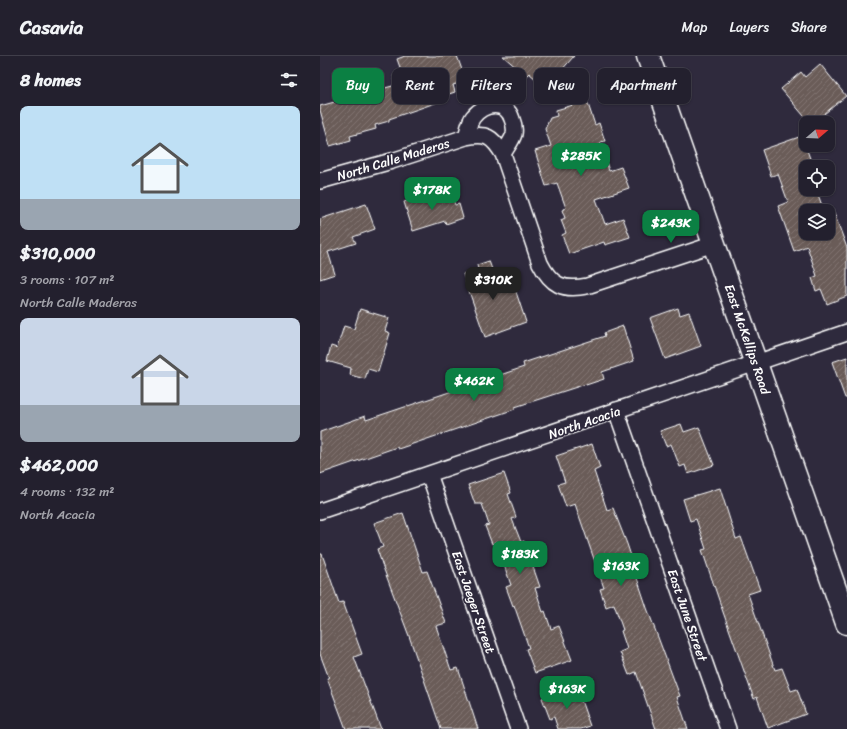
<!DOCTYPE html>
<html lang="en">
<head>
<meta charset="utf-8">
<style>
	:root { --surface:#23202e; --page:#2b2836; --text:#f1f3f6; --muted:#a3a3aa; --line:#403e4a; --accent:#0b8043 }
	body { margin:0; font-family:Sriracha,sans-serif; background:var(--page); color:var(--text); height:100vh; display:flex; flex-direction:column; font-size:15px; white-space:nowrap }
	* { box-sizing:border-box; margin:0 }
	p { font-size:13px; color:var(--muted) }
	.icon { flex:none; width:22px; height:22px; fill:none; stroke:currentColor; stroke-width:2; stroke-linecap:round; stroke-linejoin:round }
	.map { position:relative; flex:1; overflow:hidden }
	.sheet { display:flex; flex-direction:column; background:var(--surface); width:320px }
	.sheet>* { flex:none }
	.guide { position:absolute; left:12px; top:12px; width:380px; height:36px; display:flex; gap:8px }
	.needle { width:26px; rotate:71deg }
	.fabs { position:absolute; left:479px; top:60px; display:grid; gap:8px }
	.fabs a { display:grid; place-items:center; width:36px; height:36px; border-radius:8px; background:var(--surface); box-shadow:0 1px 3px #0004,0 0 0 1px var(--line); font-size:20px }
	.price { position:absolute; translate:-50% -34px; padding:0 9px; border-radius:8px; background:var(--accent); color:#fff; font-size:13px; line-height:26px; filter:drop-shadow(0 1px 2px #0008) }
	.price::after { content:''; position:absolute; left:50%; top:24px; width:12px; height:9px; margin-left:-6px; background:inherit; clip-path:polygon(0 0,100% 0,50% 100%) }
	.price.active { background:#222; color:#fff }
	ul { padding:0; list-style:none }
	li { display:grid; align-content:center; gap:8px; height:212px; padding:0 20px }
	li span { display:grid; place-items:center; height:124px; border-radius:8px; color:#555 }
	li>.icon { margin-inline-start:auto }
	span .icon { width:72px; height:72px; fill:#fffc; stroke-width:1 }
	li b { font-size:17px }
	h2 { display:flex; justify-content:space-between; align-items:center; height:48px; padding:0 20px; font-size:17px }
	.chip { padding:0 14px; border-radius:8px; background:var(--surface); box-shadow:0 1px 3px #0004,0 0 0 1px var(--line); font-size:14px; line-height:36px }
	.chip.active { background:var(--accent); color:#fff }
	header { display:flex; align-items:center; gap:24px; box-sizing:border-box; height:56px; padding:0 20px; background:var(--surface); border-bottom:1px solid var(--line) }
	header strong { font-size:19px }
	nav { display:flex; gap:22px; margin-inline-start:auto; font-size:14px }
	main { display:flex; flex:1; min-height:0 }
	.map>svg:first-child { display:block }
	.building { fill:url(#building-hatch); stroke:#fff }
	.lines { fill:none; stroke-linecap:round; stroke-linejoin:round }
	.street-casing { stroke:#fff; stroke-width:18 }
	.primary-casing { stroke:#fff; stroke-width:25 }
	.street { stroke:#2f2a3d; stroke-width:15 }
	.primary { stroke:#2f2a3d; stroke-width:22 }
	.labels { text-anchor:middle; stroke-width:3.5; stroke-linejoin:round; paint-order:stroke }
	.street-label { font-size:13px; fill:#fff; stroke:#2f2a3d }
</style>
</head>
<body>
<header>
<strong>Casavia</strong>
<nav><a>Map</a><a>Layers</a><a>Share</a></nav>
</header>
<main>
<section class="sheet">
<h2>8 homes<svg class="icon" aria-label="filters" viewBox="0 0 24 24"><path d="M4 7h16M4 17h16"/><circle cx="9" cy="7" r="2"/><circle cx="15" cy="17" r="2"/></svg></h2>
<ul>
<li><span style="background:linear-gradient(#bfe0f5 75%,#9aa5b1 0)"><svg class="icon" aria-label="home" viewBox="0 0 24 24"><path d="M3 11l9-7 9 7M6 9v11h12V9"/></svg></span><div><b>$310,000</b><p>3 rooms · 107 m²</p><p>North Calle Maderas</p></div></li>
<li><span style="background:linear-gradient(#c9d6e8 70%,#9aa5b1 0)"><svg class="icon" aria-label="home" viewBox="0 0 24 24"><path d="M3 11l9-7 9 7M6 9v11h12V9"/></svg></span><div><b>$462,000</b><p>4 rooms · 132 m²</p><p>North Acacia</p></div></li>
</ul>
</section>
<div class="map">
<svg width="527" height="673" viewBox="0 0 527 673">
	<defs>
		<pattern id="building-hatch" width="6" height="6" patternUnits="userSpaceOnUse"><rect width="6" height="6" fill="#6b5c59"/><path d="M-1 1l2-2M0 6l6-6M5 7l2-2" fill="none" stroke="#817472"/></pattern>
	</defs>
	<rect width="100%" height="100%" fill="#2f2a3d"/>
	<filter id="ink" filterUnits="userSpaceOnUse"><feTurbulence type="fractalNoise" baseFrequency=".025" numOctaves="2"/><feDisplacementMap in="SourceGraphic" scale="8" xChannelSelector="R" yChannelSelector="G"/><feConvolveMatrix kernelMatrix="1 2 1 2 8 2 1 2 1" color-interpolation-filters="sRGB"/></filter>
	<g filter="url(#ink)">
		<path class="building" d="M 85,0 L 137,0 L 146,25 L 133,29 L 135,36 L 120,41 L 121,45 L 69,63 L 69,65 L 55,69 L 56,73 L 30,80 L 31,84 L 10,90 L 0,54 L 0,50 L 76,29 L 73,20 L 82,17 L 77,3 Z
			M 183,0 L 254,0 L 226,32 L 209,17 L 206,20 Z
			M 500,8 L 526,40 L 493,67 L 490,67 L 461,33 L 481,16 L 485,21 Z
			M 267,45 L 275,69 L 279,67 L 285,85 L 280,86 L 289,115 L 301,111 L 309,132 L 276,143 L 285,168 L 303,162 L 310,181 L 285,189 L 284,186 L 249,198 L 242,179 L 246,177 L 241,164 L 245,162 L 242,154 L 246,152 L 237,127 L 226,130 L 215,95 L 231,90 L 225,73 L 230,62 L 237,60 L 236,54 Z
			M 482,80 L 493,111 L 486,111 L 486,140 L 497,136 L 504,155 L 486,155 L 486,177 L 508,177 L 508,156 L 513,154 L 527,192 L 527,240 L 507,248 L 501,233 L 496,235 L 492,222 L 497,220 L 487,190 L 474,195 L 458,150 L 468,146 L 458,118 L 451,120 L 442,94 Z
			M 113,136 L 116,145 L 132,140 L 135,149 L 139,148 L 143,162 L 126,168 L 125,165 L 93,175 L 84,146 Z
			M 46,148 L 55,173 L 33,181 L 36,187 L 8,196 L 15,218 L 0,223 L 0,163 Z
			M 169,205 L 174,219 L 179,218 L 184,234 L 194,230 L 206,266 L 165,281 L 143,218 L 158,213 L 157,209 Z
			M 358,252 L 360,259 L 369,256 L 381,290 L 345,303 L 330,262 Z
			M 40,253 L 69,262 L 65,275 L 70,277 L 58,316 L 48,313 L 45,323 L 30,319 L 31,312 L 7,305 L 11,290 L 17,292 L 24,270 L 34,273 Z
			M 303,270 L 314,305 L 282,316 L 284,323 L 266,329 L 266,328 L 195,351 L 195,353 L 78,393 L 77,391 L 0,418 L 0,376 L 45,360 L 46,364 L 204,311 L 203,307 L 285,280 L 284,277 Z
			M 527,301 L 527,342 L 525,342 L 512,306 Z
			M 361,368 L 364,376 L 379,371 L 394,409 L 368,418 L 365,409 L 360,411 L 351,388 L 346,390 L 340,375 Z
			M 272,388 L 280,412 L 274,415 L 287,454 L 293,452 L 307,488 L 314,509 L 313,510 L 327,552 L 360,640 L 357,641 L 368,673 L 336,673 L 316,616 L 309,619 L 300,596 L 307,593 L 301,575 L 303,574 L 294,548 L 286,551 L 280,533 L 284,532 L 255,448 L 246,451 L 238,428 L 245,426 L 236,400 Z
			M 184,417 L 191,437 L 188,438 L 196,461 L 192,463 L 201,486 L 204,485 L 220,531 L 215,532 L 223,556 L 225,555 L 231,573 L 239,570 L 252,604 L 215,617 L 206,593 L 209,592 L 194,549 L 193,550 L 186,531 L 191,529 L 176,486 L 172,488 L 165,470 L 169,469 L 162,448 L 155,448 L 148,429 Z
			M 400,432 L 416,483 L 421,481 L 440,534 L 428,538 L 455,614 L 462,612 L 471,635 L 477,633 L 486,658 L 448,672 L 437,641 L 434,643 L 403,556 L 382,494 L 386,493 L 376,463 L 370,465 L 363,443 Z
			M 83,457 L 103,516 L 107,515 L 126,567 L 116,570 L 131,614 L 138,612 L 158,673 L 121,673 L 89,580 L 63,511 L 57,493 L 63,491 L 54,467 Z
			M 0,498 L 2,498 L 19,547 L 23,546 L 42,598 L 34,601 L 61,673 L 26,673 L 7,622 L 9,622 L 0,598 Z
			M 256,630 L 270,670 L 261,673 L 238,673 L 234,661 L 230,663 L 222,642 Z"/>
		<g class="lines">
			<g class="street-casing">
				<path id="street" d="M 146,81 C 148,75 149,66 153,61 C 164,47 186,44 192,63 C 194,68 195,73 194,78 C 192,85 186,92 183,98
					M 0,125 L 72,105 L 146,81 C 166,77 172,80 183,98 L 220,207 C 231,229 243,235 267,230 L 394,188
					M 296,354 L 408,673
					M 109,418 L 198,673
					M 0,455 L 527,276"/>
			</g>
			<g class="primary-casing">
				<path id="primary" d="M 328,0 L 527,567"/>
			</g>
			<use href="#street" class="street"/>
			<use href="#primary" class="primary"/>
		</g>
	</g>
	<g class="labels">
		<g class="street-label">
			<text transform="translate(73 103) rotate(-17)" y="5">North Calle Maderas</text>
			<text transform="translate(428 283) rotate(71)" y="5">East McKellips Road</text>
			<text transform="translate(264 366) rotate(-19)" y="5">North Acacia</text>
			<text transform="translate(154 546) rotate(71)" y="5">East Jaeger Street</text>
			<text transform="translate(368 559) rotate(71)" y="5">East June Street</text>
		</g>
	</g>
</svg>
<div class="fabs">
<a><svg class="needle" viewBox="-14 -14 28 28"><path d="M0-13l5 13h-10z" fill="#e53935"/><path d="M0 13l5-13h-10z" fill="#a3a3aa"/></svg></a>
<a><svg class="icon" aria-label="locate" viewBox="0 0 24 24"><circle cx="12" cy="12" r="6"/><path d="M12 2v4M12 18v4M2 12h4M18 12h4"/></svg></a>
<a><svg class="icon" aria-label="layers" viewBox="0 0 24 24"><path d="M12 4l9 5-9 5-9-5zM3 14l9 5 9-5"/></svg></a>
</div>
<b class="price" style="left:261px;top:121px">$285K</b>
<b class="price" style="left:112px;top:155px">$178K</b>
<b class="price" style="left:351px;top:188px">$243K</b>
<b class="price active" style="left:173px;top:245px">$310K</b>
<b class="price" style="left:154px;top:346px">$462K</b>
<b class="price" style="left:200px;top:519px">$183K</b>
<b class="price" style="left:301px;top:531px">$163K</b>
<b class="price" style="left:247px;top:654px">$163K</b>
<div class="guide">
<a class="chip active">Buy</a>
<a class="chip">Rent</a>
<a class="chip">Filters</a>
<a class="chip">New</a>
<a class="chip">Apartment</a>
</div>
</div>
</main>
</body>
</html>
